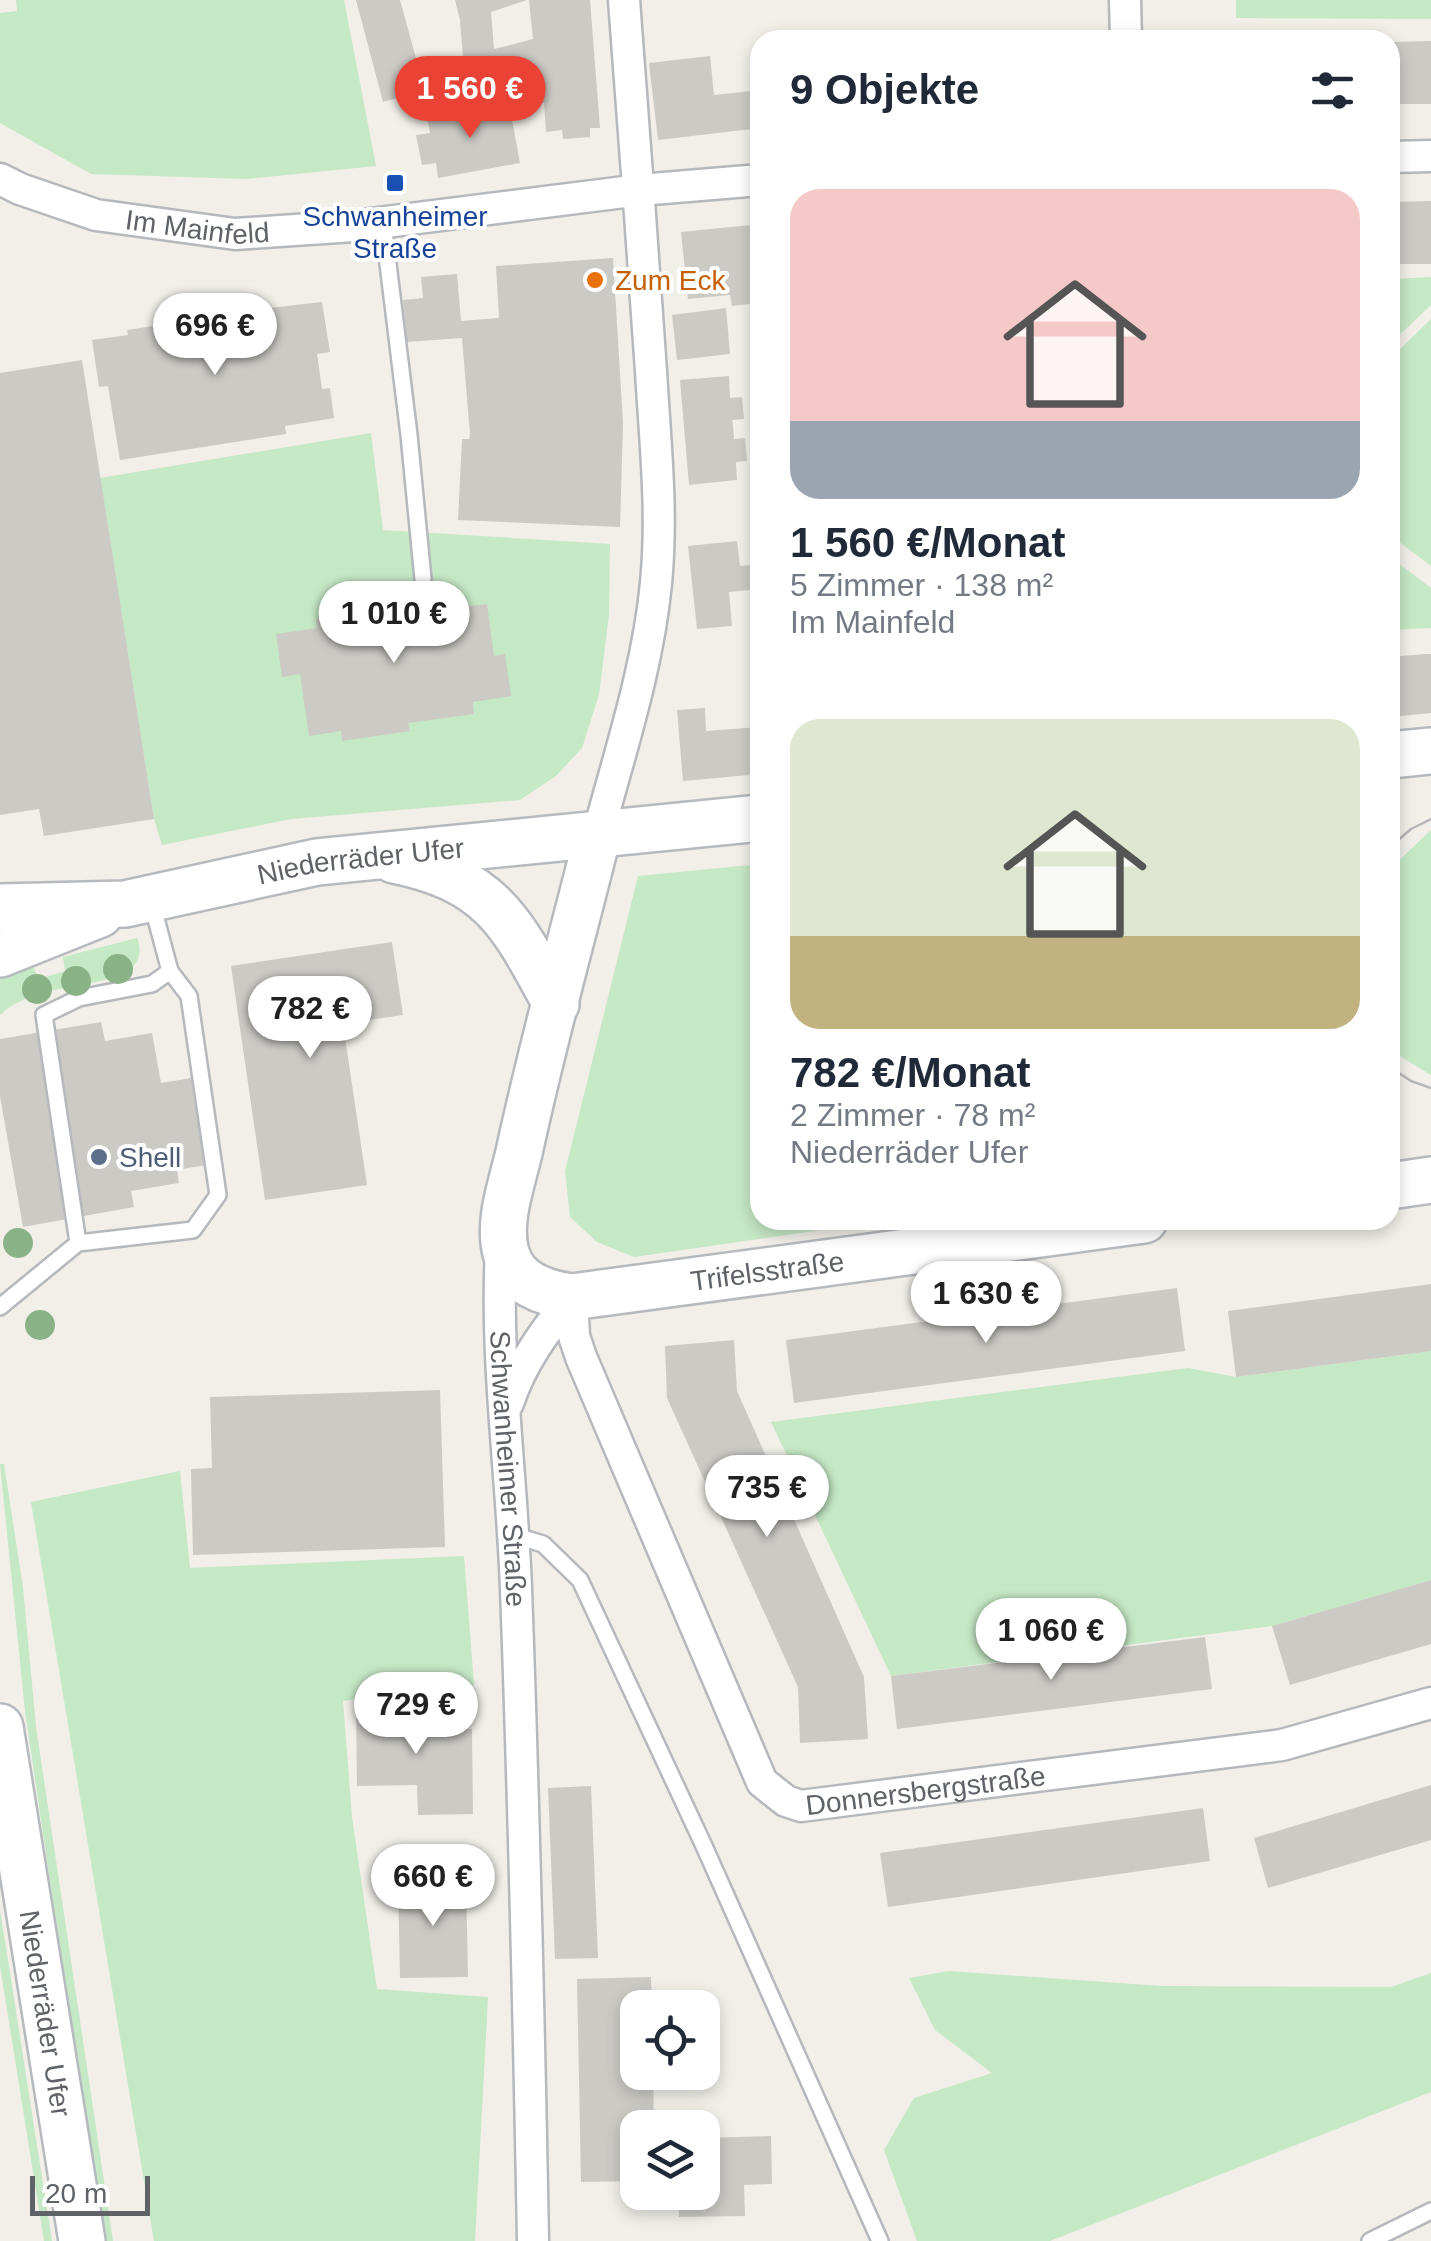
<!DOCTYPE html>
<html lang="de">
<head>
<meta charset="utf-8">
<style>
	:root { --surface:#fff; --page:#f2f2f3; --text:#1f2937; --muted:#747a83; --accent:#ea4335 }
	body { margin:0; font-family:Arial,sans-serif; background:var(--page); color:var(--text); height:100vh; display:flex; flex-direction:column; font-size:38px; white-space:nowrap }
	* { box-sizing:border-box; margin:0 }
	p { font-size:32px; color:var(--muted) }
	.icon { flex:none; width:55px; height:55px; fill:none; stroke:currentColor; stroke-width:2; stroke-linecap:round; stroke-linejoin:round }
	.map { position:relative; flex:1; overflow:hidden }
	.sheet { position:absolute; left:750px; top:30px; width:650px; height:1200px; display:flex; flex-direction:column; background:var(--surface); border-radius:30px; box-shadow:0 5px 15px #0003 }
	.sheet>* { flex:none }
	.controls { position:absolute; left:620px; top:1990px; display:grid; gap:20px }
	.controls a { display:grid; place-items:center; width:100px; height:100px; border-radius:20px; background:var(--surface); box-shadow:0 5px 15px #0003; font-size:50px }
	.scale { position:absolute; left:30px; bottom:25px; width:120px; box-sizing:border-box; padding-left:10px; border:5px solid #5f6368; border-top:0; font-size:28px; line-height:35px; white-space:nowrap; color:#5f6368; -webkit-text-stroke:8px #fff; paint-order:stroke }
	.price { position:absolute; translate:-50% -85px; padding:0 22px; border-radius:35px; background:#fff; color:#222; font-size:32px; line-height:65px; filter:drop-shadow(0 2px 5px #0008) }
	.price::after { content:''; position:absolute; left:50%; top:60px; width:30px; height:22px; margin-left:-15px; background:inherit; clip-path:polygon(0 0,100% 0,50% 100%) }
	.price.on { background:var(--accent); color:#fff }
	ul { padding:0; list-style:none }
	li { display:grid; align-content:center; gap:20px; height:530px; padding:0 40px }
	li span { display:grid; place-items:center; height:310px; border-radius:30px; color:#555 }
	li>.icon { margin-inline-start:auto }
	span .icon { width:180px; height:180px; fill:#fffc; stroke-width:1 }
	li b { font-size:42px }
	h2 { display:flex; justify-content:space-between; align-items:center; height:120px; padding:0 40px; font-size:42px }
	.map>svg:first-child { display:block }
	.green { fill:#c5e8c5 }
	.building { fill:#cccac5 }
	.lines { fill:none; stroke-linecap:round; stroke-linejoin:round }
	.lane-casing { stroke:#b5b8bc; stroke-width:20 }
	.street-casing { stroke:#b5b8bc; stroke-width:35 }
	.secondary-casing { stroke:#b6babf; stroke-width:50 }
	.lane { stroke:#fff; stroke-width:15 }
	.street { stroke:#fff; stroke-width:30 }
	.secondary { stroke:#fff; stroke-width:45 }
	.tram { stroke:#b6b7b8; stroke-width:2.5 }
	.tree { fill:#89b387 }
	.transit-dot { fill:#1a4fb4; stroke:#fff; stroke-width:4 }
	.food-dot { fill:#e8710a; stroke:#fff; stroke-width:4 }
	.service-dot { fill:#5c6f8a; stroke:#fff; stroke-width:4 }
	.labels { text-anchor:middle; stroke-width:8; stroke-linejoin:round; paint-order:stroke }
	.transit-label { font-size:28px; fill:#164399; stroke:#fff }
	.street-label { font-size:28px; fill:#5f6368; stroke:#fff }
	.food-label { font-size:28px; fill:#c56008; stroke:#fff; text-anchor:start }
	.service-label { font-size:28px; fill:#4e5e75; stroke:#fff; text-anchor:start }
</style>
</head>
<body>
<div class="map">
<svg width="1431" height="2241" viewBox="0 0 1431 2241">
	<rect width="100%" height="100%" fill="#f1efe8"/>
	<path class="green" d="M 16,0 L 344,0 L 376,166 L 247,179 L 91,174 L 0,123 L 0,13 L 17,11 Z
		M 1236,0 L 1431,0 L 1431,19 L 1236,18 Z
		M 1431,277 L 1431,305 L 1390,344 L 1390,279 Z
		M 1431,319 L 1431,566 L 1390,535 L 1390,359 Z
		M 371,433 L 383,530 L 610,544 L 609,614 L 599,695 L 582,748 L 556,776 L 520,800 L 291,819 L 162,845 L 154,819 L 100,478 Z
		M 1390,557 L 1431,588 L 1431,628 L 1390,630 Z
		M 1431,830 L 1431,1075 L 1390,1050 L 1390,869 Z
		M 760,864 L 760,1220 L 891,1220 L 634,1257 L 597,1242 L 570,1217 L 565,1171 L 638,876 Z
		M 137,938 C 144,954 137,969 120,975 C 80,990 32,985 0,1015 L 0,979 L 14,971 L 33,966 L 39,979 L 65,971 L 63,957 Z
		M 1431,1351 L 1431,1580 L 1272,1626 L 891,1676 L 771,1422 L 1188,1368 L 1236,1377 Z
		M 0,1464 L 4,1464 L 23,1587 L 36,1727 L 113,2241 L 103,2241 L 25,1711 Z
		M 180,1471 L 190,1568 L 464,1556 L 474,1685 L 343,1701 L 352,1817 L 377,1989 L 488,1997 L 475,2241 L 154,2241 L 31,1502 Z
		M 0,1909 L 52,2241 L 44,2241 L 0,1966 Z
		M 949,1971 L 1161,1986 L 1391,1987 L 1431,1973 L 1431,2092 L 1050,2241 L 917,2241 L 884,2150 L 914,2098 L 992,2073 L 935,2030 L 909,1978 Z"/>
	<path class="building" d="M 356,0 L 400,0 L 425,91 L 383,102 Z
		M 455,0 L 527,0 L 491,12 L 494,49 L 533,39 L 529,0 L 590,0 L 600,128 L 590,128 L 590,137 L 563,139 L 562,130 L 546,132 L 544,103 L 520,105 L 518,79 L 466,96 L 460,20 Z
		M 1431,41 L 1431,104 L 1390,104 L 1390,42 Z
		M 710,56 L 714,95 L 760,90 L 760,128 L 658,140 L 649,63 Z
		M 509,103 L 520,163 L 438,178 L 436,163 L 422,165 L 416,135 L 430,133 L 427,117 Z
		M 1431,201 L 1431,264 L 1390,264 L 1390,202 Z
		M 760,224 L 760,303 L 732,306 L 730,295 L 688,299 L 681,232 Z
		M 613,258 L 623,423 L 620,527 L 458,520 L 462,439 L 469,439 L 470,434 L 462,338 L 407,342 L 403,300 L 423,298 L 421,277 L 457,274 L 461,321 L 499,318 L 496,266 Z
		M 322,302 L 330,352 L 317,354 L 322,389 L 330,388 L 334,418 L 285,426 L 286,434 L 120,460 L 108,386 L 99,387 L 92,340 L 128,335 L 127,330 L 167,324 L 166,314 L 232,303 L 234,312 Z
		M 726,308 L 730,354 L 677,360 L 672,315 Z
		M 82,360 L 154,819 L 44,836 L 39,809 L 0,815 L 0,373 Z
		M 729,376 L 730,398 L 742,397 L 744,419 L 732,420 L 733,426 L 734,439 L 745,438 L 747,461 L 736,462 L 737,480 L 689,485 L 680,380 Z
		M 737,541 L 740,566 L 760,564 L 760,589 L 729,592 L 732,626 L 697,629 L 688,546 Z
		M 440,589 L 444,609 L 487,604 L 494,656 L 505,654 L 511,696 L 473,702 L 474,714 L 408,723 L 410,731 L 342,741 L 341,731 L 309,736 L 300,674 L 282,677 L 276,634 L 317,628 L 316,619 L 384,612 L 380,597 Z
		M 1425,654 L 1431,654 L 1431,713 L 1390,717 L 1390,657 Z
		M 705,708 L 706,731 L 760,727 L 760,774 L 683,781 L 677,710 Z
		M 392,942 L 403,1015 L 343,1024 L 367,1185 L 265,1200 L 231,966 Z
		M 101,1022 L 105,1041 L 152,1033 L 161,1083 L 191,1078 L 206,1165 L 177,1170 L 179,1183 L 131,1191 L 134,1207 L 23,1227 L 0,1096 L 0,1039 Z
		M 1431,1284 L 1431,1351 L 1236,1377 L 1228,1311 Z
		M 1177,1288 L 1185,1351 L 794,1403 L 786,1340 Z
		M 734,1340 L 737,1391 L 864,1677 L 868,1739 L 800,1743 L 798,1687 L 667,1398 L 665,1346 Z
		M 440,1390 L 445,1547 L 193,1555 L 191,1469 L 212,1468 L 210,1397 Z
		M 1431,1580 L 1431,1644 L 1290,1685 L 1272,1626 Z
		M 1205,1637 L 1212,1689 L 897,1729 L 891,1676 Z
		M 441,1706 L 441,1730 L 472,1729 L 473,1814 L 418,1815 L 417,1785 L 357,1786 L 356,1708 Z
		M 1431,1785 L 1431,1840 L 1268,1888 L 1254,1838 Z
		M 591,1786 L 598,1958 L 555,1959 L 548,1788 Z
		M 1203,1808 L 1210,1861 L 888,1907 L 880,1853 Z
		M 466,1881 L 468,1977 L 400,1978 L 398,1882 Z
		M 651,1977 L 652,2008 L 638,2008 L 638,2072 L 653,2072 L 654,2128 L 638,2128 L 638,2181 L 581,2182 L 577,1979 Z
		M 771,2136 L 772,2184 L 744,2185 L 745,2216 L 679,2217 L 678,2192 L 702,2192 L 702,2138 Z"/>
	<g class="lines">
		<g class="lane-casing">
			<path id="lane" d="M 383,223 L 409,435 L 423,579
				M 152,904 L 170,971 L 152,984 L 79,998 L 44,1015 L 78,1243 L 193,1230 L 218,1195 L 189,996 L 170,971
				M 0,1307 L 78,1243
				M 513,1535 L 543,1544 L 580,1580 L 704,1846 L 880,2241
				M 1370,2241 L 1431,2211"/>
		</g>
		<g class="street-casing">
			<g id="street">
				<path d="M 1125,0 L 1126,40"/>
				<path d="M 1390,157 L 1431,156"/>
				<path id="s1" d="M 0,179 L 20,189 L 96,215 L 235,234 L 354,226 L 640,190 L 760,180"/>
				<path d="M 598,834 C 620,752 648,668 656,583 C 663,512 655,442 651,371 C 643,247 633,124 624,0"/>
				<path id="s2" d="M 501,1249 C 495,1362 512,1476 516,1589 C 524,1806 529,2024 533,2241"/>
				<path id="s3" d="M 572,1297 L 574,1336 L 581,1357 L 762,1782 L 786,1801 L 801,1806 L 1282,1745 L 1431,1703"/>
				<path d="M 508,1403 C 522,1361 545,1331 572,1297"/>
			</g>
		</g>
		<g class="secondary-casing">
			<g id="secondary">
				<path d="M 1390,755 L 1431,751"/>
				<path id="s4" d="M 598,834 C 572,938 543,1042 520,1148 C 513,1181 497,1220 506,1253 C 515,1284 544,1293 572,1297 L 1144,1220"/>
				<path d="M 394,860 C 492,880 511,921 556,1004"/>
				<path id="s5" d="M 0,907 L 125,904 L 317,862 L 760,818"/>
				<path d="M 0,954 L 100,914"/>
				<path d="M 1390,1186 L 1431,1180"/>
				<path id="s6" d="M 0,1727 L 82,2241"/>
			</g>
		</g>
		<use href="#lane" class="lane"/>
		<use href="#street" class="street"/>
		<use href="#secondary" class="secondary"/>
		<path class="tram" d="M 1390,847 L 1411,829 L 1431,819
			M 1390,1067 L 1411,1081 L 1431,1088"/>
	</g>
	<g class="tree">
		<circle cx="118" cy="969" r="15"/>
		<circle cx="76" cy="981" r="15"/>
		<circle cx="37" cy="989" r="15"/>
		<circle cx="18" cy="1243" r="15"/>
		<circle cx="40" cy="1325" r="15"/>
	</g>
	<rect class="transit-dot" x="385" y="173" width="20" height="20" rx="5"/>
	<circle class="food-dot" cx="595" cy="280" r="10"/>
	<circle class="service-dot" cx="99" cy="1157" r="10"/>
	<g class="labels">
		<g class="transit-label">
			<text x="395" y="226">Schwanheimer<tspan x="395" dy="32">Straße</tspan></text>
		</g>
		<g class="street-label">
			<text dy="10" stroke="none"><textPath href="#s1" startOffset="205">Im Mainfeld</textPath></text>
			<text dy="10" stroke="none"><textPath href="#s5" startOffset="365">Niederräder Ufer</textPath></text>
			<text dy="10" stroke="none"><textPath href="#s4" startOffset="712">Trifelsstraße</textPath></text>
			<text dy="10" stroke="none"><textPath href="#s2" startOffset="220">Schwanheimer Straße</textPath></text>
			<text dy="10" stroke="none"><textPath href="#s3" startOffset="695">Donnersbergstraße</textPath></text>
			<text dy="10" stroke="none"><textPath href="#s6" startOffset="290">Niederräder Ufer</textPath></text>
		</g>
		<g class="food-label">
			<text x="615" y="290">Zum Eck</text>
		</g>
		<g class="service-label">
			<text x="119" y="1167">Shell</text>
		</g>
	</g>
</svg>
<div class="controls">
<a><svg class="icon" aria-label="locate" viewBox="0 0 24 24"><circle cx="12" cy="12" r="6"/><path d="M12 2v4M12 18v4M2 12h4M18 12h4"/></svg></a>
<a><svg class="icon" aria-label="layers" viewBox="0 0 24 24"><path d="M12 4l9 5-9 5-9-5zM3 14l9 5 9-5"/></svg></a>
</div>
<div class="scale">20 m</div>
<b class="price on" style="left:470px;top:141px">1 560 €</b>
<b class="price" style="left:215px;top:378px">696 €</b>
<b class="price" style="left:394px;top:666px">1 010 €</b>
<b class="price" style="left:310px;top:1061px">782 €</b>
<b class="price" style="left:986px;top:1346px">1 630 €</b>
<b class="price" style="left:767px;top:1540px">735 €</b>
<b class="price" style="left:1051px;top:1683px">1 060 €</b>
<b class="price" style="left:416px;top:1757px">729 €</b>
<b class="price" style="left:433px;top:1929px">660 €</b>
<section class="sheet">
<h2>9 Objekte<svg class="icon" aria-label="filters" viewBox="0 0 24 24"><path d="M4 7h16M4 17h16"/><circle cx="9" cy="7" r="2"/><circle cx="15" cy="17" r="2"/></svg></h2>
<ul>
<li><span style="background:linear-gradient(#f6c9c9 75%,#9aa5b1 0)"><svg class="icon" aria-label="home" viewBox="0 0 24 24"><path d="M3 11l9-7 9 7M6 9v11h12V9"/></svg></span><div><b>1 560 €/Monat</b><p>5 Zimmer · 138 m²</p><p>Im Mainfeld</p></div></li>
<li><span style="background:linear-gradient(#dfe7d0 70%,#c2b280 0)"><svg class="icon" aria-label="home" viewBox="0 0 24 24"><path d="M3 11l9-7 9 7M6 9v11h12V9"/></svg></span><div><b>782 €/Monat</b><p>2 Zimmer · 78 m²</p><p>Niederräder Ufer</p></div></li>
</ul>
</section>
</div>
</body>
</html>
